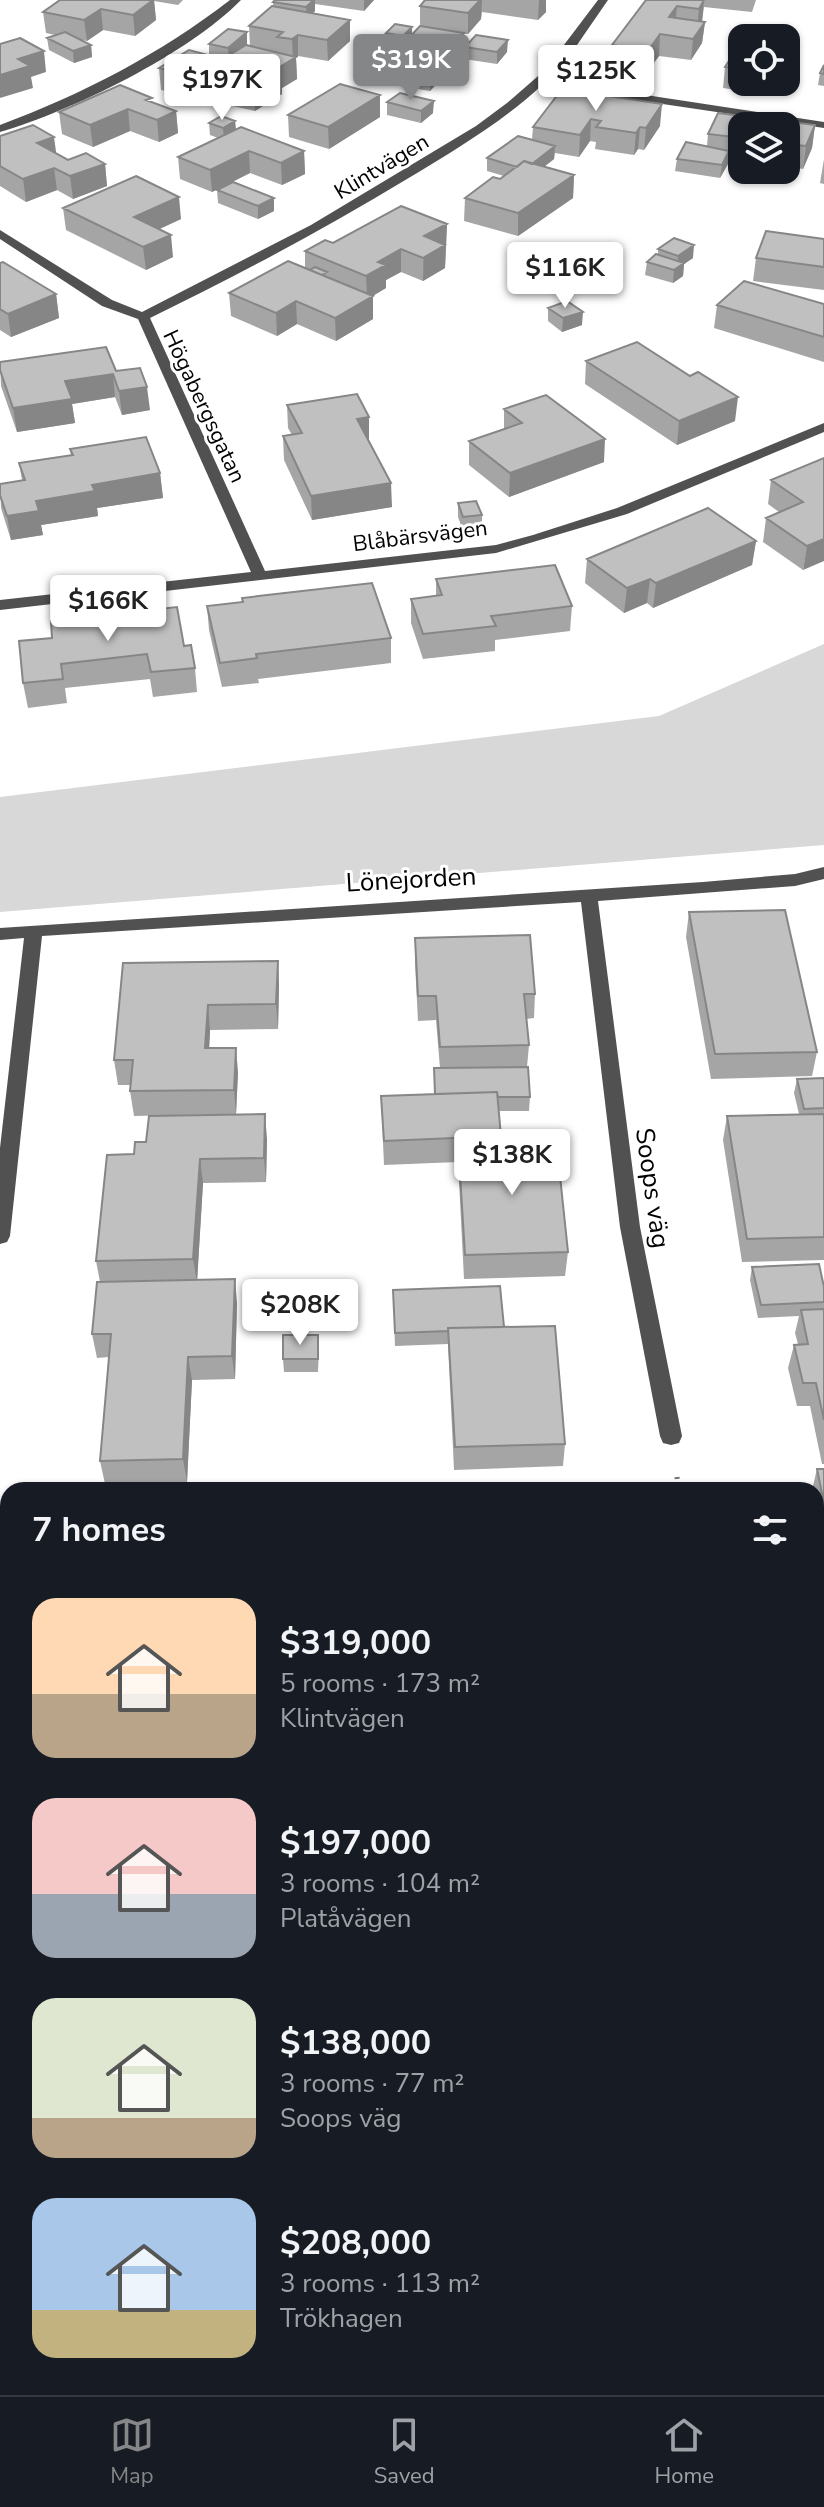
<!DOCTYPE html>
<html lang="en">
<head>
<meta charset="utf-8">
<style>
	:root { --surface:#171b24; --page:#242831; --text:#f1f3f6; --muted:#9ea1a6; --line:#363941; --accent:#858687 }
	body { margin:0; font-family:"Nunito Sans",sans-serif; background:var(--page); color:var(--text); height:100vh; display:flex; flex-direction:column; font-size:30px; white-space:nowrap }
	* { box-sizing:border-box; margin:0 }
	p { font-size:26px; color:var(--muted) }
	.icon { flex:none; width:44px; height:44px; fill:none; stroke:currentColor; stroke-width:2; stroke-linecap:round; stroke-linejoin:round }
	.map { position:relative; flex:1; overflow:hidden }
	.panel { position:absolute; left:0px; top:1482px; width:824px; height:914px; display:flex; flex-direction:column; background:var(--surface); border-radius:24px 24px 0 0; box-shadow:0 2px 6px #0004 }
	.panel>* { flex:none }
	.fabs { position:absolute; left:728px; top:24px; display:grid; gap:16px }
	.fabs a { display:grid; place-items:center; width:72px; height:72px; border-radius:16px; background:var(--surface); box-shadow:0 2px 6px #0004; font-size:40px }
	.price { position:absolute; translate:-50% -68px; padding:0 18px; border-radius:8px; background:#fff; color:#222; font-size:26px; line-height:52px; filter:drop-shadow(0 2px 4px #0008) }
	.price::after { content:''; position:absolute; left:50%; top:48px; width:24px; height:18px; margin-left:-12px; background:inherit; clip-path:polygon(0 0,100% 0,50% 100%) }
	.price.active { background:var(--accent); color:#fff }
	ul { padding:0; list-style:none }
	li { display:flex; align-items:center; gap:24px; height:200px; padding:0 32px }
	li span { display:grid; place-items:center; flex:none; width:224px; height:160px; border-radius:24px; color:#555 }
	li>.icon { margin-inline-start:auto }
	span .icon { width:96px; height:96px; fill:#fffc; stroke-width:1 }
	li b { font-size:34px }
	h2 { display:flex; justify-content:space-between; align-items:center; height:96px; padding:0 32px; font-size:34px }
	.tabs { display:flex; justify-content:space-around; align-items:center; height:112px; border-top:2px solid var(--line); background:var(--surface); font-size:22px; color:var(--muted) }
	.tabs a { display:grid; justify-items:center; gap:4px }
	.tabs .active { color:var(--accent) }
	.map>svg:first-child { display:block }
	.green { fill:#d8d8d8 }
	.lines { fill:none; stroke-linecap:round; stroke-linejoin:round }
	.path-far1 { stroke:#737373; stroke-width:5; stroke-dasharray:2 4; stroke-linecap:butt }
	.path { stroke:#737373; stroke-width:7; stroke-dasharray:3 5; stroke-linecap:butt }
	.minor { fill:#515151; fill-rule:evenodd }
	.wall { fill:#a5a5a5 }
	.shaded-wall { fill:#868686 }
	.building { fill:#c0c0c0; stroke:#868686; stroke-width:2 }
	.labels { text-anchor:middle; stroke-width:6; stroke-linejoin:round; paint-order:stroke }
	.far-street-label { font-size:22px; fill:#000; stroke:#fff }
	.street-label { font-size:26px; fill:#000; stroke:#fff }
</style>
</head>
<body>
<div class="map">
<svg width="824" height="2395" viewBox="0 0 824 2395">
	<rect width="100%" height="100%" fill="#fff"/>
	<path class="green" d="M 824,644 L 824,845 L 0,912 L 0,797 L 659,716 Z
		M 816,1766 L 824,1766 L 824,2152 L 816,2133 Z"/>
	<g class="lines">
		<path class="path-far1" d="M 677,1477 L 678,1490"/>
		<path class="path" d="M 816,2169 L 824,2187"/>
		<path class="minor" d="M 230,0 L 241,0 C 188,54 72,111 0,132 L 0,125 C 83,94 160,54 230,0 Z
			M 598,0 L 608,0 L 577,45 L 547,80 L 824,122 L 824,128 L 541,86 C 501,123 453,151 407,179 C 323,230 238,275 150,318 L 265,571 L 496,545 L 533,535 L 617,508 L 824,423 L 824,432 L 627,514 L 496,553 L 0,610 L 0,600 L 251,572 L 138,319 L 102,306 L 0,239 L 0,230 L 112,300 L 142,312 L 311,225 L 476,126 L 507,103 L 545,70 Z
			M 824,867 L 824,879 L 795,886 L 598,901 L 640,1227 L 682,1436 L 679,1443 L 671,1445 L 663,1443 L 660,1436 L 620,1227 L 581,902 L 42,936 L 10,1236 L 7,1242 L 0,1244 L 0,1148 L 24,938 L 0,940 L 0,928 L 703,882 L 795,874 Z"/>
	</g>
	<path class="wall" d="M 60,0 L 183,0 L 178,5 L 154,1 L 156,20 L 135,36 L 103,30 L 87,41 L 82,40 L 91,45 L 92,57 L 74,63 L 49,50 L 47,38 L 55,35 L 46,33 L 43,12 Z
		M 275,0 L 374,0 L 364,11 L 315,4 L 315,11 L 313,13 L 350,41 L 328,61 L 298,56 L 296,58 L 297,79 L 282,88 L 282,94 L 255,111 L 161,90 L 159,68 L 209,55 L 209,44 L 247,44 L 250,46 L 249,26 L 273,7 L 273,2 Z
		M 425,0 L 546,0 L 546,12 L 538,20 L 482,12 L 481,19 L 468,34 L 464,34 L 464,54 L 430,91 L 376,82 L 376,61 L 390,46 L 386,45 L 386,33 L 412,35 L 420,27 L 420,6 Z
		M 646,0 L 756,0 L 752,12 L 704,7 L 702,22 L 705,22 L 702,43 L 691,60 L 659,56 L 647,72 L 611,67 L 612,45 Z
		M 742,41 L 742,82 L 781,82 L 773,96 L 723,88 L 725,67 Z
		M 465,47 L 507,52 L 497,64 L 464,59 Z
		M 824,65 L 824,86 L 818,85 L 820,73 Z
		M 562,89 L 660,126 L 644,150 L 638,149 L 634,155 L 595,149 L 596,142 L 590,141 L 579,157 L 555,153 L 554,159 L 544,167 L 574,175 L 573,198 L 518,236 L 464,221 L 465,198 L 504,176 L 487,171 L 487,158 L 532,140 L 533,127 Z
		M 380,95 L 380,117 L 329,149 L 289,137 L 288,115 Z
		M 152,102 L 176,111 L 178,133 L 159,142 L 130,131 L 93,147 L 62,134 L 59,112 Z
		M 387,102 L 433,113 L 421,123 L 387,115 Z
		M 718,113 L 815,125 L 812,148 L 803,169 L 786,166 L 786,126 L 742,126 L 742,161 L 728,159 L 728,164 L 720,178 L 675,171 L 677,159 L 686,142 L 707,146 L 708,134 Z
		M 235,121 L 236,129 L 304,151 L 305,174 L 282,185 L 250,173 L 212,192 L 180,179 L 178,157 L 218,138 L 210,135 L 209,123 Z
		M 0,136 L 57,154 L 68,160 L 105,164 L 107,186 L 73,199 L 57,190 L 26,202 L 0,186 Z
		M 824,159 L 824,184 L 820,183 Z
		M 217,190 L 274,211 L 258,219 L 218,203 Z
		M 63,208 L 181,219 L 159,229 L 173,257 L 146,270 L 66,230 Z
		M 447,224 L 445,268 L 423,281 L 401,272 L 386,280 L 386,288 L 373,296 L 373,319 L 336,341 L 297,324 L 277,336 L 231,316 L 229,293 L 305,268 L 305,251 L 333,243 Z
		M 824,239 L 824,290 L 753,281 L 756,258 Z
		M 658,249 L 693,258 L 684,264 L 683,276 L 673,283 L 645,275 L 647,262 L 658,254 Z
		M 0,263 L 56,294 L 59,318 L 11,337 L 0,330 Z
		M 824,304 L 824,362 L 714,328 L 717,305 Z
		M 548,308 L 582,325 L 562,332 L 548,321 Z
		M 586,361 L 690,376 L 735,421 L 677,445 L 585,384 Z
		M 0,362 L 116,371 L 150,410 L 122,415 L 115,397 L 72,404 L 75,423 L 17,432 L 1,386 Z
		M 287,405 L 369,441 L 392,507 L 312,520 L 284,460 L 283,436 L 292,435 L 288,428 Z
		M 504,409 L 604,462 L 509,497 L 469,465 L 469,441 L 504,429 Z
		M 70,449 L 160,473 L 163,498 L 97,508 L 98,516 L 41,525 L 43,535 L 11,540 L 1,508 L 0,484 L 22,480 L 19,463 L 71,456 Z
		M 824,458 L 803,570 L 763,542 L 766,518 L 779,512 L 768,504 L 771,480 Z
		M 458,503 L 482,515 L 482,529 L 463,531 L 458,517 Z
		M 756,541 L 752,565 L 653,608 L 647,603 L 624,613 L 585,583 L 587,559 Z
		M 436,579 L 572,606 L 570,631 L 495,640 L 495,651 L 423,659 L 411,623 L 411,599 L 436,596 Z
		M 242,602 L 391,638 L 391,663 L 258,679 L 259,683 L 222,687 L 209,630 L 207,606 Z
		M 19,641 L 184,646 L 195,668 L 197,692 L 153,697 L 150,679 L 65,688 L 67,703 L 28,708 L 23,683 Z
		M 689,912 L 817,1052 L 812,1076 L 711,1079 L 686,937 Z
		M 415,938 L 535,994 L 534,1018 L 526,1019 L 529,1045 L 527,1067 L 530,1097 L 529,1111 L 499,1111 L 501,1140 L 568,1252 L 565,1276 L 464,1279 L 458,1162 L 384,1165 L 381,1096 L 434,1094 L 434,1068 L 440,1068 L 436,1020 L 418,1021 L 415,963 Z
		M 278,961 L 279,985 L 278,1029 L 210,1030 L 209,1048 L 238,1072 L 236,1114 L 134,1116 L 130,1091 L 131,1085 L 118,1085 L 114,1060 Z
		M 824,1078 L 824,1260 L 742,1262 L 723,1140 L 727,1116 L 799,1114 L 794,1093 L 797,1079 Z
		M 267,1139 L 266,1182 L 203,1183 L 197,1280 L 237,1303 L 235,1379 L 192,1380 L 187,1482 L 105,1484 L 100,1461 L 109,1357 L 97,1358 L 92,1334 L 100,1282 L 96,1261 L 134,1154 Z
		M 752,1267 L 824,1287 L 824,1464 L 822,1464 L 810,1406 L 797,1406 L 788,1368 L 794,1345 L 798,1344 L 795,1333 L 799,1316 L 758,1318 L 750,1280 Z
		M 393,1290 L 504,1327 L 565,1444 L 563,1466 L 454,1470 L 448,1344 L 395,1346 Z
		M 319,1348 L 318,1372 L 284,1372 L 283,1359 Z
		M 817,1469 L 824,1469 L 824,1698 L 816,1658 L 816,1490 L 812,1490 Z"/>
	<path class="shaded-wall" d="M 154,0 L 156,20 L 135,36 L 133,15 Z
		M 314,0 L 315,0 L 315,11 L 307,19 L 306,7 Z
		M 364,0 L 374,0 L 364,11 Z
		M 476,0 L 482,0 L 481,19 L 468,34 L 468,13 Z
		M 539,0 L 546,0 L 546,12 L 538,20 Z
		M 704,0 L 702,21 L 697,30 L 699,9 Z
		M 677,6 L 675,27 L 669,17 Z
		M 101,9 L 103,30 L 87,41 L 84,20 Z
		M 350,20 L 350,41 L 328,61 L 327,40 Z
		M 705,22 L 702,43 L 691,60 L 693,39 Z
		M 412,27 L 412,39 L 403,48 L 403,36 Z
		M 247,32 L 247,44 L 229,60 L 228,48 Z
		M 464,33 L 464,54 L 430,91 L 430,70 Z
		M 660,34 L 659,56 L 647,72 L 648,51 Z
		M 298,35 L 298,56 L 296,58 L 297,79 L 282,88 L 282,94 L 255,111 L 254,89 L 275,70 L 293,59 L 292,39 Z
		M 797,39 L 794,61 L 786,74 L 786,57 Z
		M 508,40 L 507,52 L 497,64 L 497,52 Z
		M 91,45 L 92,57 L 74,63 L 73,51 Z
		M 44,51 L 46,72 L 31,77 L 33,88 L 0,98 L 0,75 L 18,59 Z
		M 775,82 L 781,82 L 773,96 Z
		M 380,95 L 380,117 L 329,149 L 328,127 Z
		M 434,101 L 433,113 L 421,123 L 421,111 Z
		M 662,104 L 660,126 L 644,150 L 646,128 Z
		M 128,109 L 130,131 L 93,147 L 90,125 Z
		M 176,111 L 178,133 L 159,142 L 157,120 Z
		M 591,119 L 590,141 L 579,157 L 580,135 Z
		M 235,121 L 236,134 L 224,140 L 223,128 Z
		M 815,125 L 812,148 L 803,169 L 806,146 Z
		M 640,127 L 638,149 L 634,155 L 636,133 Z
		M 54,137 L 57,159 L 37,143 Z
		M 555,146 L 554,159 L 524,182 L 525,169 Z
		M 249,151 L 250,173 L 212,192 L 210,170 Z
		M 304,151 L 305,174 L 282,185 L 281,163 Z
		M 729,151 L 728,164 L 720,178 L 722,165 Z
		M 105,164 L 107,186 L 73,199 L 70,176 Z
		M 54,168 L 57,190 L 26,202 L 23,179 Z
		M 574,175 L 573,198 L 518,236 L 518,213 Z
		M 179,197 L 181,219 L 136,240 L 134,217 Z
		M 274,198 L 274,211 L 258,219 L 258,206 Z
		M 447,224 L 445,268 L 423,281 L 424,236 Z
		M 171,235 L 173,257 L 146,270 L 143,247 Z
		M 694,245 L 693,258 L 684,264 L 683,276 L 673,283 L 674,270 L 677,268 L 678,256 Z
		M 401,249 L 401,272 L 386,280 L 386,288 L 367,299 L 366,276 L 378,262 Z
		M 56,294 L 59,318 L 11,337 L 8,314 Z
		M 373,296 L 373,319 L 336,341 L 335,318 Z
		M 296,301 L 297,324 L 277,336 L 276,313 Z
		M 583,312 L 582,325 L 562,332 L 563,318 Z
		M 113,374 L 115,397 L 72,404 L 75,423 L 17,432 L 13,408 L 65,381 Z
		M 147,387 L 150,410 L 122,415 L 119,391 Z
		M 738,397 L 735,421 L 677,445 L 679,421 Z
		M 369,417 L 369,441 L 357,419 Z
		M 605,439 L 604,462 L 509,497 L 510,473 Z
		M 160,473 L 163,498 L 97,508 L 98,516 L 41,525 L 43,535 L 11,540 L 7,516 L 36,501 L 92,485 Z
		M 391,483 L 392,507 L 312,520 L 311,496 Z
		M 824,539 L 824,561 L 803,570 L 807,546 Z
		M 756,541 L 752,565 L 653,608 L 656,583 Z
		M 650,579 L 647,603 L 624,613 L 627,588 Z
		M 278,961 L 279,985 L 278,1029 L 276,1004 Z
		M 208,1005 L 210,1030 L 208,1073 L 205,1048 Z
		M 236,1048 L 238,1072 L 236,1114 L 234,1090 Z
		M 265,1114 L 267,1139 L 266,1182 L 264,1158 Z
		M 200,1159 L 203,1183 L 197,1283 L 193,1259 Z
		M 235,1279 L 237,1303 L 235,1379 L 232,1356 Z
		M 188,1357 L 192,1380 L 187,1482 L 183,1459 Z"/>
	<path class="building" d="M 60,0 L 153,0 L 133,15 L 101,9 L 84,20 L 43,12 Z
		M 275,0 L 314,0 L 306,7 L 273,2 Z
		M 425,0 L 480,0 L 468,13 L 420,6 Z
		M 646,0 L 704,0 L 699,9 L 677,6 L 669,17 L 705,22 L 693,39 L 660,34 L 648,51 L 612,45 Z
		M 272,6 L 350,20 L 327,40 L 298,35 L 292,39 L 277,37 L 283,32 L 249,26 Z
		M 395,24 L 412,27 L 403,36 L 386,33 Z
		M 420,26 L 464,33 L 430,70 L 376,61 L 397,40 L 406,41 Z
		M 228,29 L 247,32 L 228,48 L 209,44 Z
		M 65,32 L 91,45 L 73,51 L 47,38 Z
		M 748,32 L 797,39 L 786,57 L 786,38 L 744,38 Z
		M 476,35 L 508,40 L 497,52 L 465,47 Z
		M 20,38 L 44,51 L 18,59 L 30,66 L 0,75 L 0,44 Z
		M 742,41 L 742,69 L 725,67 Z
		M 246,45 L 296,57 L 275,70 L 281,72 L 254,89 L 159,68 L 189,50 L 223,59 Z
		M 824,65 L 824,74 L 820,73 Z
		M 340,84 L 380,95 L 328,127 L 288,115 Z
		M 120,85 L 152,98 L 146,100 L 176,111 L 157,120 L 128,109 L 90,125 L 59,112 Z
		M 562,89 L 662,104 L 646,128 L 640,127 L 636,133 L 596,127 L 601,121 L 591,119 L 580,135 L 533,127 Z
		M 400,93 L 434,101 L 421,111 L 387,102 Z
		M 718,113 L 815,125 L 806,146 L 786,144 L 786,126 L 742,126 L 742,138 L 708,134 Z
		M 221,116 L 235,121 L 223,128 L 209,123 Z
		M 33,125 L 54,137 L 37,143 L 68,160 L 86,153 L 105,164 L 70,176 L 54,168 L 23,179 L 0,166 L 0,136 Z
		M 241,127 L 304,151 L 281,163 L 249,151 L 210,170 L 178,157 Z
		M 518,136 L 555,146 L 532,164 L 524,161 L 517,167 L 487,158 Z
		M 686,142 L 729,151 L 722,165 L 677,159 Z
		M 524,161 L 574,175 L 518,213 L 465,198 L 493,177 L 500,179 Z
		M 136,176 L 179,197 L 134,217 L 171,235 L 143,247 L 63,208 Z
		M 233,182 L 274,198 L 258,206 L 217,190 Z
		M 401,206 L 447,224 L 424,236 L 445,245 L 423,258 L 401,249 L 378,262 L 386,265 L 366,276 L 305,251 L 325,240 L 333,243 Z
		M 766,231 L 824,239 L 824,267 L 756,258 Z
		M 674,238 L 694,245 L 678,256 L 658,249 Z
		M 656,254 L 684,263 L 674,270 L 647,262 Z
		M 288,261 L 373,296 L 335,318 L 296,301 L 276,313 L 229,293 Z
		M 3,262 L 56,294 L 8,314 L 0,309 L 0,263 Z
		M 315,267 L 327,272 L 322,275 L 310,270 Z
		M 744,281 L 824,304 L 824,337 L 717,305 Z
		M 567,301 L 583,312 L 563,318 L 548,308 Z
		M 637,342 L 690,376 L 698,372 L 738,397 L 679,421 L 586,361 Z
		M 106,347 L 116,371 L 140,368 L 147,387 L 119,391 L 113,374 L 65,381 L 72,399 L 13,408 L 0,370 L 0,362 Z
		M 357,394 L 369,417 L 357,419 L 391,483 L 311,496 L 283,436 L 302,433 L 287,405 Z
		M 546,395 L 605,439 L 510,473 L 469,441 L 522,423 L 504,409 Z
		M 146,437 L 160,473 L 92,485 L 95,491 L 36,501 L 39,511 L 7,516 L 0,495 L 0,484 L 25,480 L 19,463 L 73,455 L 70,449 Z
		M 824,458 L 824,539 L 807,546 L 766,518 L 803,502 L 771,480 Z
		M 476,501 L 482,515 L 463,517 L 458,503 Z
		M 708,508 L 756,541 L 656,583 L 650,579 L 627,588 L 587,559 Z
		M 555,565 L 572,606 L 491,616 L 496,626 L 423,634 L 411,599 L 442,595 L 436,579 Z
		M 372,583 L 391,638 L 256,654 L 257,658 L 220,663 L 207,606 L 243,602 L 242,598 Z
		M 177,607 L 184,646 L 191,645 L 195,668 L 151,672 L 147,654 L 61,664 L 63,679 L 23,683 L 19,641 L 52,638 L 51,621 Z
		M 785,910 L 817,1052 L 715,1054 L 689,912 Z
		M 530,935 L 535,994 L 524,994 L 529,1045 L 440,1047 L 436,996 L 418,996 L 415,938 Z
		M 278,961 L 276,1004 L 208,1005 L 205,1048 L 236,1048 L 234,1090 L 130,1091 L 133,1060 L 114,1060 L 123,963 Z
		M 528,1067 L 530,1097 L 498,1097 L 497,1092 L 435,1094 L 434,1068 Z
		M 824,1078 L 824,1108 L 804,1109 L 797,1079 Z
		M 497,1092 L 501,1136 L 384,1141 L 381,1096 Z
		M 265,1114 L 264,1158 L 200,1159 L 193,1259 L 96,1261 L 107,1155 L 134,1154 L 135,1142 L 146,1142 L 149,1116 Z
		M 824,1114 L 824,1237 L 747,1239 L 727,1116 Z
		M 556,1138 L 568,1252 L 465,1255 L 458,1141 Z
		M 819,1264 L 824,1287 L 824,1302 L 761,1305 L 752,1267 Z
		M 235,1279 L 232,1356 L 188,1357 L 183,1459 L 100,1461 L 111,1334 L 92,1334 L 97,1282 Z
		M 500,1286 L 504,1327 L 448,1328 L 448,1331 L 395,1333 L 393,1290 Z
		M 824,1309 L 824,1420 L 816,1383 L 803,1383 L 794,1345 L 808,1344 L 801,1310 Z
		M 555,1326 L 565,1444 L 455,1447 L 448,1328 Z
		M 283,1335 L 318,1335 L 318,1359 L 283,1359 Z
		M 817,1469 L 824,1469 L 824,1503 Z
		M 218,1484 L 217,1490 L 103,1490 L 103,1486 Z
		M 816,1516 L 824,1516 L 824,1629 L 818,1600 L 823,1600 L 816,1568 Z"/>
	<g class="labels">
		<g class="far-street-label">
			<text transform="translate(381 166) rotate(-31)" y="8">Klintvägen</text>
			<text transform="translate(205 406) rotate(65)" y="8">Högabergsgatan</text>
			<text transform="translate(420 535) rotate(-7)" y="8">Blåbärsvägen</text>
		</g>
		<g class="street-label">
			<text transform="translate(411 879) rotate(-3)" y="9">Lönejorden</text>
			<text transform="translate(653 1188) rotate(82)" y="9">Soops väg</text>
		</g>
	</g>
</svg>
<div class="fabs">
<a><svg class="icon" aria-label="locate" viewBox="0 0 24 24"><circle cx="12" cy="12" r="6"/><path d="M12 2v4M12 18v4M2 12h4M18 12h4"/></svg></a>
<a><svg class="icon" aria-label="layers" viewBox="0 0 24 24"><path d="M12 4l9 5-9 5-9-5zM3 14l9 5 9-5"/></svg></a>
</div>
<b class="price active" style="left:411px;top:102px">$319K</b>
<b class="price" style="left:596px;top:113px">$125K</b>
<b class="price" style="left:222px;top:122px">$197K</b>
<b class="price" style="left:565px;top:310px">$116K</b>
<b class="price" style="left:108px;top:643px">$166K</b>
<b class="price" style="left:512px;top:1197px">$138K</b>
<b class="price" style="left:300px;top:1347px">$208K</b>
<section class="panel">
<h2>7 homes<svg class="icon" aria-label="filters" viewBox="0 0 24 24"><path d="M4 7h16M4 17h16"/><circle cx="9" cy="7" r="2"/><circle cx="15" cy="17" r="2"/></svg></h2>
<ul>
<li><span style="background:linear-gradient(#ffd9b3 60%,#b9a48a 0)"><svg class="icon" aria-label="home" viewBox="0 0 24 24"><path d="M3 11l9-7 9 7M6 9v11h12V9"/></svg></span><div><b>$319,000</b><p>5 rooms · 173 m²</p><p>Klintvägen</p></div></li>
<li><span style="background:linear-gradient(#f6c9c9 60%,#9aa5b1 0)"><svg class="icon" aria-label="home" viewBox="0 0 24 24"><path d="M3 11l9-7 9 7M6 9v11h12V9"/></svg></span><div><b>$197,000</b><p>3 rooms · 104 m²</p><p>Platåvägen</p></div></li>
<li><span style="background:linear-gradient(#dfe7d0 75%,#b9a48a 0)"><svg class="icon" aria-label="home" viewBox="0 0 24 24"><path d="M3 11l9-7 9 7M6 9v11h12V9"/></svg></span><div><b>$138,000</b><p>3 rooms · 77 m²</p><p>Soops väg</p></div></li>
<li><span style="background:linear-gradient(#a9c7e8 70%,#c2b280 0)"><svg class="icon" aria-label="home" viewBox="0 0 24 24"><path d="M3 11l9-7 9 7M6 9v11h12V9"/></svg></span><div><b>$208,000</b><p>3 rooms · 113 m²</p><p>Trökhagen</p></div></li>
</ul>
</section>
</div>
<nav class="tabs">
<a class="active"><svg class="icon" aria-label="map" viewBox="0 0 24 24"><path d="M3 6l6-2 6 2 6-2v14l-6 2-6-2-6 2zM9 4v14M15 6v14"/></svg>Map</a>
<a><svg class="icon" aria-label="saved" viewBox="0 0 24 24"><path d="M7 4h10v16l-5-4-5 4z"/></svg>Saved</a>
<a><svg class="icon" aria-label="home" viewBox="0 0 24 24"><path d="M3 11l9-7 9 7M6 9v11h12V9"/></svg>Home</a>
</nav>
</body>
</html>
